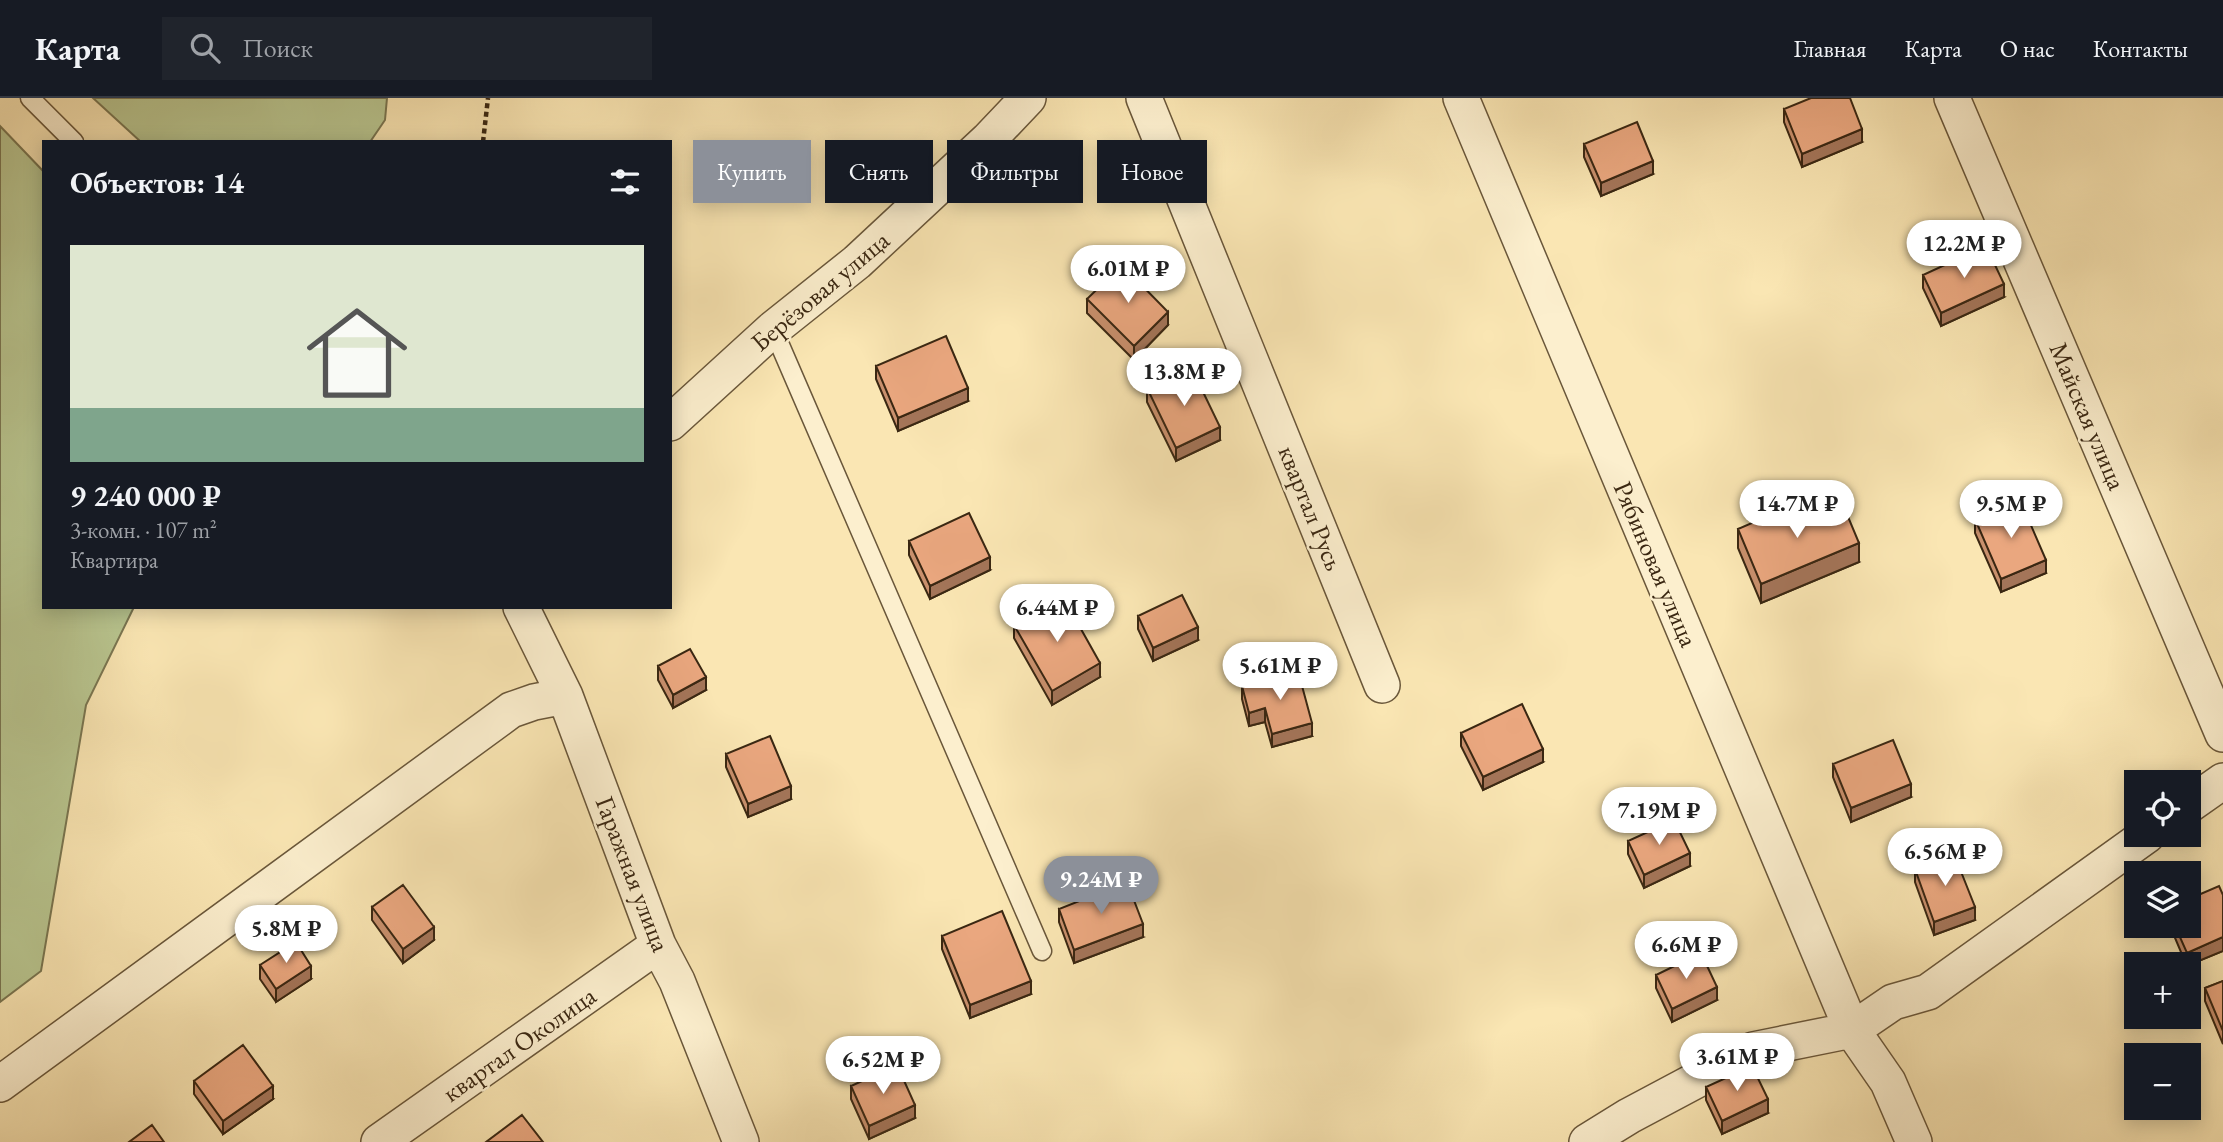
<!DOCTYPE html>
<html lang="ru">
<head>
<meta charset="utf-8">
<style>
	:root { --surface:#171b24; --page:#20242c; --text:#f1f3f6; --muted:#9ea1a6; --line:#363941; --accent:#8c9099 }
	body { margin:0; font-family:"EB Garamond",serif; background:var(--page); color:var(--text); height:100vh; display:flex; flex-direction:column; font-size:26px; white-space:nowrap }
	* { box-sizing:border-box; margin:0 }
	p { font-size:23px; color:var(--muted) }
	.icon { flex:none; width:38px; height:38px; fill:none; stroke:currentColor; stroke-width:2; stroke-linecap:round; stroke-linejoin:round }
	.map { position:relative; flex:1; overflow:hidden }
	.side { position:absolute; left:42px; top:42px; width:630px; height:469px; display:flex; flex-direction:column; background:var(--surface); border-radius:0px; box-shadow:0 4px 18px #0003 }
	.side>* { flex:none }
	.guide { position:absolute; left:693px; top:42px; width:665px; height:63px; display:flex; gap:14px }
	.tools { position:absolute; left:2124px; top:672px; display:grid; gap:14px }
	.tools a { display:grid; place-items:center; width:77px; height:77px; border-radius:0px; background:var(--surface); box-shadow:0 4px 18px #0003; font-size:35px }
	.price { position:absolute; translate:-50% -60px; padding:0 16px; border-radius:24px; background:#fff; color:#222; font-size:23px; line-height:46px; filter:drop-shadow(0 2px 4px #0008) }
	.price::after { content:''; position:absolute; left:50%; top:42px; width:21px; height:16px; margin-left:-10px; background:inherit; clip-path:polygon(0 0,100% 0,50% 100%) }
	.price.selected { background:var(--accent); color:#fff }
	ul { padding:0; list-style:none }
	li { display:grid; align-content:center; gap:14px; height:371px; padding:0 28px }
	li span { display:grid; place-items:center; height:217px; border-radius:0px; color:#555 }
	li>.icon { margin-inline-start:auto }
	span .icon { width:126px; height:126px; fill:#fffc; stroke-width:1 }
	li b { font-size:30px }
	h2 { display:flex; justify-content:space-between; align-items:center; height:84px; padding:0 28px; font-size:30px }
	.chip { padding:0 24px; border-radius:0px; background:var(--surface); box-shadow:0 4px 18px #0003; font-size:24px; line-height:63px }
	.chip.selected { background:var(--accent); color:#fff }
	header { display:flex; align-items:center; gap:42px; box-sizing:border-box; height:98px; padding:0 35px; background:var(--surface); border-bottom:2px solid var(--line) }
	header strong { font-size:33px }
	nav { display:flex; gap:38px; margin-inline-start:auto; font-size:24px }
	.search { width:490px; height:63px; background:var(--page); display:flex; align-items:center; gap:18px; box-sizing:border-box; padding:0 24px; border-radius:0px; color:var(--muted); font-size:26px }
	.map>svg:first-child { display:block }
	.green { fill:#b9c690; stroke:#7a7651; stroke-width:2 }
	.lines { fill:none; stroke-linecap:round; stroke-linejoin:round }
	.service-casing { stroke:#6a573a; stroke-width:21 }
	.minor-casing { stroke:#6a573a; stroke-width:38 }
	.path { stroke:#3a2712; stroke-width:4.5; stroke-dasharray:5 3.5; stroke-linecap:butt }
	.service { stroke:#fcefce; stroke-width:18 }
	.minor { stroke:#fcefce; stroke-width:35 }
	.wall { fill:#c9906d; stroke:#3a2712; stroke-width:2 }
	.shaded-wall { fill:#a47559; stroke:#3a2712; stroke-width:2 }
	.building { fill:#eaa77f; stroke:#3a2712; stroke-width:2 }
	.labels { text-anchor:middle; stroke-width:5; stroke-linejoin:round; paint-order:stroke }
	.street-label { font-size:26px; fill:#3a2712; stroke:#fcefce }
</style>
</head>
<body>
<header>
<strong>Карта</strong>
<div class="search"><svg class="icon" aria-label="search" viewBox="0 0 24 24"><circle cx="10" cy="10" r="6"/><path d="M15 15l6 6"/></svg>Поиск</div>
<nav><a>Главная</a><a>Карта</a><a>О нас</a><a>Контакты</a></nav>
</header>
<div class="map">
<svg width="2223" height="1044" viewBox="0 0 2223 1044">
	<rect width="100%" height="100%" fill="#fae6b3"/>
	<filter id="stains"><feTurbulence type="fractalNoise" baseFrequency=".00286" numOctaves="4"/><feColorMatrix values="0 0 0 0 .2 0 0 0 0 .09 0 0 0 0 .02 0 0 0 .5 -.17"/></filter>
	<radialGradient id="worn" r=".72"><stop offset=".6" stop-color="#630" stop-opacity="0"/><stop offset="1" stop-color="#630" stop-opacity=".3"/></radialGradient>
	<path class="green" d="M 93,0 L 387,0 L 385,22 L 370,44 L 141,44 Z
		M 0,28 L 44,74 L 44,509 L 134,509 L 86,607 L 41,873 L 0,904 Z"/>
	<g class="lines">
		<g class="service-casing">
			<path id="service" d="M 30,0 L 74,44
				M 773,231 L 1042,853"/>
		</g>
		<g class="minor-casing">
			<path id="minor" d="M 1144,0 L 1382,587
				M 1461,0 L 1852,932 L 1893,904 L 1928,894 L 2147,737
				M 1952,0 L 2223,636
				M 670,325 L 773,231 L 857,164 L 988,42 L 1028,0
				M 521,509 L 565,598 L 658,847 L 677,883 L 741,1044
				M 2189,707 L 2223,683
				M 0,986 L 511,612 L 534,604 L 565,598
				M 379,1044 L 658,847
				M 1587,1044 L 1629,1018 L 1753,952 L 1852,932 L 1888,984 L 1914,1044"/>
		</g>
		<path class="path" d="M 483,44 L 488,0"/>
		<use href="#service" class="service"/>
		<use href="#minor" class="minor"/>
	</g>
	<path class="wall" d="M 1784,11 L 1862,44 L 1802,69 L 1784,24 Z
		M 1584,46 L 1653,76 L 1601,98 L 1584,59 Z
		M 1923,177 L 2004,199 L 1941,228 L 1923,190 Z
		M 1087,201 L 1168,227 L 1134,262 L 1087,215 Z
		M 876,268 L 968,303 L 898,333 L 876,281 Z
		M 1147,290 L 1220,342 L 1176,363 L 1147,304 Z
		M 1975,421 L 2046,475 L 2001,494 L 1975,435 Z
		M 1782,426 L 1859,464 L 1761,505 L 1738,450 L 1738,431 Z
		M 909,443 L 990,472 L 930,501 L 909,457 Z
		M 1138,518 L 1198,542 L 1153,563 L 1138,531 Z
		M 1014,527 L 1100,579 L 1052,607 L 1014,540 Z
		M 658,568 L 706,592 L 673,610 L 658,582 Z
		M 1242,588 L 1312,638 L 1272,649 L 1265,624 L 1249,628 L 1242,601 Z
		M 1461,635 L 1543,664 L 1483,692 L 1461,648 Z
		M 726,656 L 791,701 L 748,719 L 726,669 Z
		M 1833,666 L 1911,699 L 1851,724 L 1833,679 Z
		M 1628,743 L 1690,768 L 1644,790 L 1628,756 Z
		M 1915,771 L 1975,822 L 1934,837 L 1915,784 Z
		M 2223,797 L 2223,853 L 2189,867 L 2186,866 L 2170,828 L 2189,828 Z
		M 372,809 L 434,842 L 403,865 L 372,822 Z
		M 1059,811 L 1143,839 L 1074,865 L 1059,824 Z
		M 942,838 L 1031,896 L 970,920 L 942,851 Z
		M 260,867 L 311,881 L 276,904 L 260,881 Z
		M 1656,877 L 1717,902 L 1672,924 L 1656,890 Z
		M 2223,883 L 2223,946 L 2205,903 L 2205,890 Z
		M 194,983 L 273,1001 L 223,1036 L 194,996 Z
		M 851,988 L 915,1020 L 869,1041 L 851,1001 Z
		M 1706,989 L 1768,1015 L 1722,1036 L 1706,1002 Z"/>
	<path class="shaded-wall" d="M 1862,31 L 1862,44 L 1802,69 L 1802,56 Z
		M 1653,63 L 1653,76 L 1601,98 L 1601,85 Z
		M 2004,186 L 2004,199 L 1941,228 L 1941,215 Z
		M 1168,214 L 1168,227 L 1134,262 L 1134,248 Z
		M 968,290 L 968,303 L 898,333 L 898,320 Z
		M 1220,329 L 1220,342 L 1176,363 L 1176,350 Z
		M 1859,445 L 1859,464 L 1761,505 L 1761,486 Z
		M 990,459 L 990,472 L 930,501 L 930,488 Z
		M 2046,462 L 2046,475 L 2001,494 L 2001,481 Z
		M 1198,529 L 1198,542 L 1153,563 L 1153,550 Z
		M 1100,565 L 1100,579 L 1052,607 L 1052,593 Z
		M 706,579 L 706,592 L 673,610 L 673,597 Z
		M 1265,610 L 1265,624 L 1249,628 L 1249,615 Z
		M 1312,625 L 1312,638 L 1272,649 L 1272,636 Z
		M 1543,651 L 1543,664 L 1483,692 L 1483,679 Z
		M 1911,686 L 1911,699 L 1851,724 L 1851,710 Z
		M 791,688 L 791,701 L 748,719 L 748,706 Z
		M 1690,755 L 1690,768 L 1644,790 L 1644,777 Z
		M 1975,809 L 1975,822 L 1934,837 L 1934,824 Z
		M 1143,826 L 1143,839 L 1074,865 L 1074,852 Z
		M 434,829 L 434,842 L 403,865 L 403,851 Z
		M 2223,839 L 2223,853 L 2189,867 L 2187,866 L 2187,855 Z
		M 311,868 L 311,881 L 276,904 L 276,891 Z
		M 1031,883 L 1031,896 L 970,920 L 970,907 Z
		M 1717,889 L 1717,902 L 1672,924 L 1672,911 Z
		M 273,988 L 273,1001 L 223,1036 L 223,1023 Z
		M 1768,1001 L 1768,1015 L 1722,1036 L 1722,1023 Z
		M 915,1007 L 915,1020 L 869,1041 L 869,1028 Z"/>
	<path class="building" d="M 1811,0 L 1850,0 L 1862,31 L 1802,56 L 1784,11 Z
		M 1637,24 L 1653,63 L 1601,85 L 1584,46 Z
		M 1986,148 L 2004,186 L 1941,215 L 1923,177 Z
		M 1122,167 L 1168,214 L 1134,248 L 1087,201 Z
		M 946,238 L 968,290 L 898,320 L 876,268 Z
		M 1191,269 L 1220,329 L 1176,350 L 1147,290 Z
		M 1841,402 L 1859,445 L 1761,486 L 1738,431 L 1777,414 L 1782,426 Z
		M 2020,402 L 2046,462 L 2001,481 L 1975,421 Z
		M 969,415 L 990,459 L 930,488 L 909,443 Z
		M 1182,497 L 1198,529 L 1153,550 L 1138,518 Z
		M 1063,499 L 1100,565 L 1052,593 L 1014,527 Z
		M 690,551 L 706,579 L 673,597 L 658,568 Z
		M 1298,573 L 1312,625 L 1272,636 L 1265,610 L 1249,615 L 1242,588 Z
		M 1522,606 L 1543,651 L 1483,679 L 1461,635 Z
		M 770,638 L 791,688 L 748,706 L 726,656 Z
		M 1893,642 L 1911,686 L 1851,710 L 1833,666 Z
		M 1674,722 L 1690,755 L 1644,777 L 1628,743 Z
		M 1954,756 L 1975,809 L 1934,824 L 1915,771 Z
		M 1127,784 L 1143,826 L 1074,852 L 1059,811 Z
		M 403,787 L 434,829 L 403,851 L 372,809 Z
		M 2219,788 L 2223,797 L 2223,839 L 2187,855 L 2175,828 L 2189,828 L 2189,801 Z
		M 1002,813 L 1031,883 L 970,907 L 942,838 Z
		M 296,844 L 311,868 L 276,891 L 260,867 Z
		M 1701,855 L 1717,889 L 1672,911 L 1656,877 Z
		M 2223,883 L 2223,933 L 2205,890 Z
		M 243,947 L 273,988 L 223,1023 L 194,983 Z
		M 897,967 L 915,1007 L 869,1028 L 851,988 Z
		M 1752,968 L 1768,1001 L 1722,1023 L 1706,989 Z
		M 522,1017 L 543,1044 L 486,1044 Z
		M 152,1027 L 164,1044 L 129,1044 Z"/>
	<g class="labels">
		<g class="street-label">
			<text transform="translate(820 193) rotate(-40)" y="9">Берёзовая улица</text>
			<text transform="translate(2088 318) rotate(67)" y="9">Майская улица</text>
			<text transform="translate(1311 410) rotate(68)" y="9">квартал Русь</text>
			<text transform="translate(1656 466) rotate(67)" y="9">Рябиновая улица</text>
			<text transform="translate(633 776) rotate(69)" y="9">Гаражная улица</text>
			<text transform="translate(519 946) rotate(-35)" y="9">квартал Околица</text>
		</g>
	</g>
	<rect width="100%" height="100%" filter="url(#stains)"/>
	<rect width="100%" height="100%" fill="url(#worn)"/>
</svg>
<div class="tools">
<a><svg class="icon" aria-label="locate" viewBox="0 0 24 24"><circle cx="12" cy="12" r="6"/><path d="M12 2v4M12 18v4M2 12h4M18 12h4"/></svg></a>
<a><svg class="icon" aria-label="layers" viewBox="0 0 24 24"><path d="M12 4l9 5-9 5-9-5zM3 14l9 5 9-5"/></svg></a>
<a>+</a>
<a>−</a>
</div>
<b class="price" style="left:1964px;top:182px">12.2M ₽</b>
<b class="price" style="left:1128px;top:207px">6.01M ₽</b>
<b class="price" style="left:1184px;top:310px">13.8M ₽</b>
<b class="price" style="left:1797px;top:442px">14.7M ₽</b>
<b class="price" style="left:2011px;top:442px">9.5M ₽</b>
<b class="price" style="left:1057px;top:546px">6.44M ₽</b>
<b class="price" style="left:1280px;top:604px">5.61M ₽</b>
<b class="price" style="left:1659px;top:749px">7.19M ₽</b>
<b class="price" style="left:1945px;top:790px">6.56M ₽</b>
<b class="price selected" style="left:1101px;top:818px">9.24M ₽</b>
<b class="price" style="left:286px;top:867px">5.8M ₽</b>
<b class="price" style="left:1686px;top:883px">6.6M ₽</b>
<b class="price" style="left:1737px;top:995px">3.61M ₽</b>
<b class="price" style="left:883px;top:998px">6.52M ₽</b>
<div class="guide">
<a class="chip selected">Купить</a>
<a class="chip">Снять</a>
<a class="chip">Фильтры</a>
<a class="chip">Новое</a>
</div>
<section class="side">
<h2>Объектов: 14<svg class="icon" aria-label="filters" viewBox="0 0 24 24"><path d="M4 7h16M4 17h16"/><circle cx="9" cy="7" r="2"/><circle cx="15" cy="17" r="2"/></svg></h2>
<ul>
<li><span style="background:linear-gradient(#dfe7d0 75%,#7fa58c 0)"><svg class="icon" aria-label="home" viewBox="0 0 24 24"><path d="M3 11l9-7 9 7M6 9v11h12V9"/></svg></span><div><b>9 240 000 ₽</b><p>3-комн. · 107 m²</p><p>Квартира</p></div></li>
</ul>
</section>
</div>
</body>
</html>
